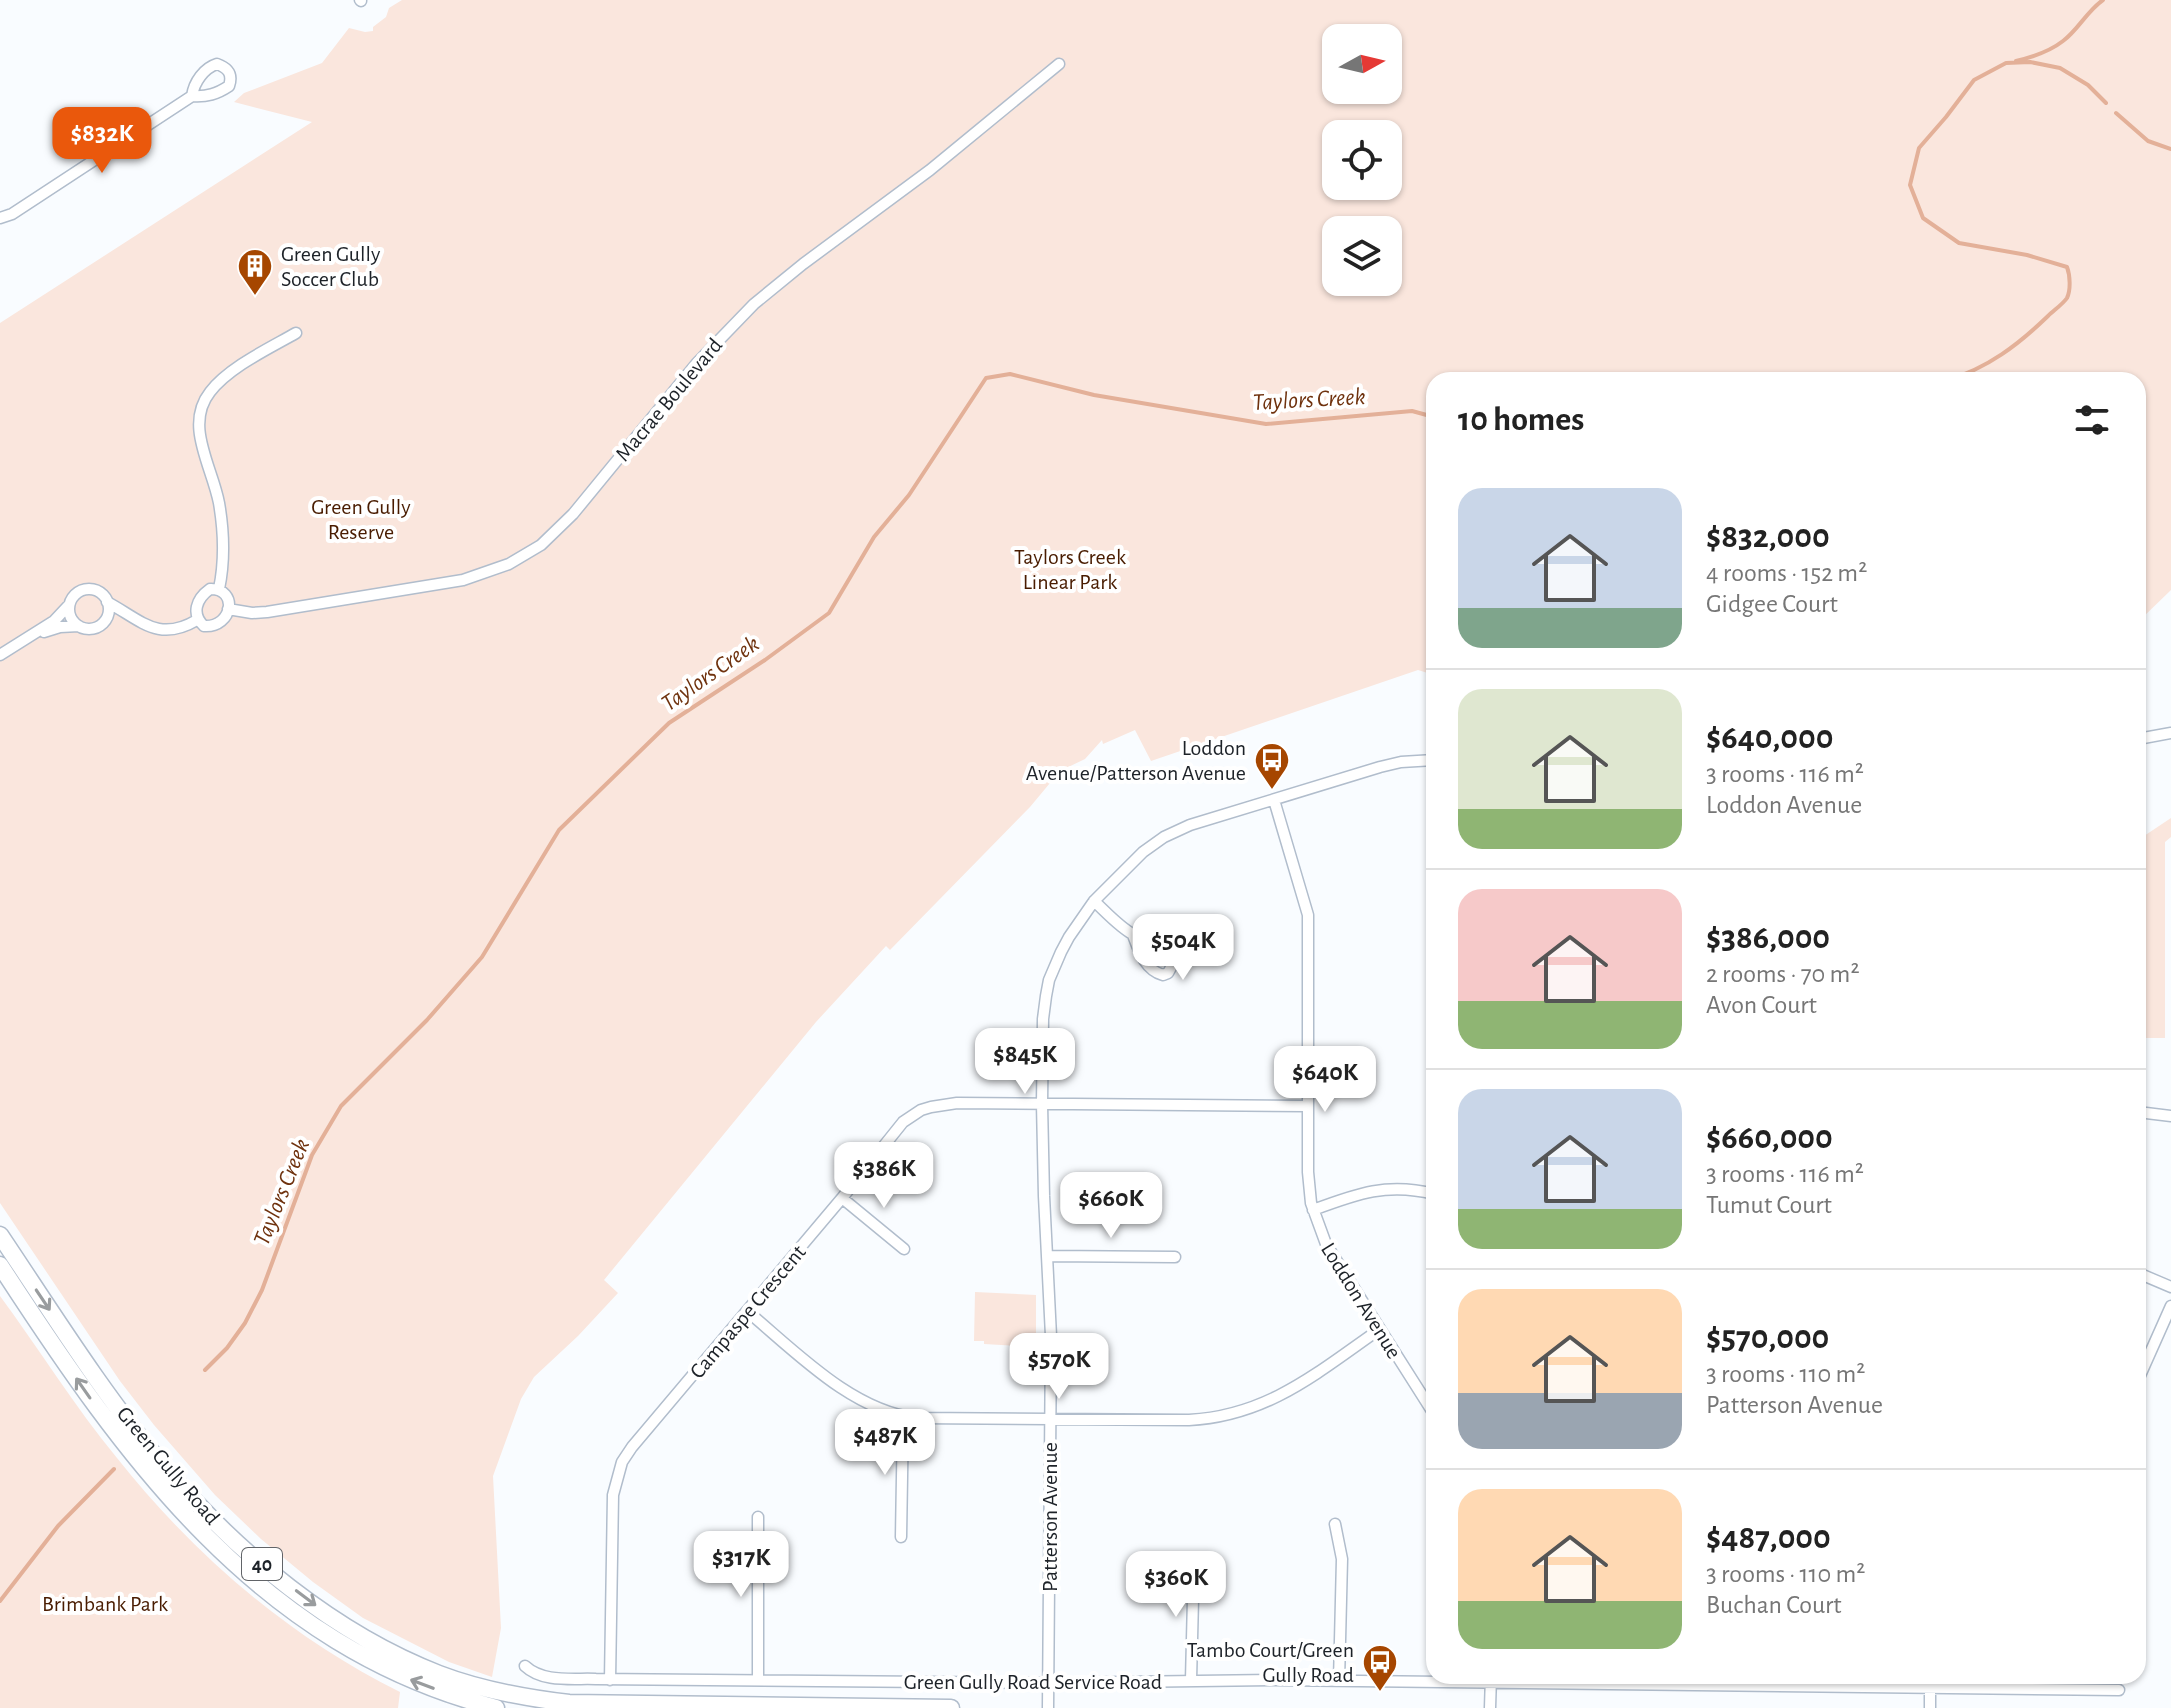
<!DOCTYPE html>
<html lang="en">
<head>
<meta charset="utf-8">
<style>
	:root { --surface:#fff; --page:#f2f2f2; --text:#222; --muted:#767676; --line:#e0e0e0; --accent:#ea580c }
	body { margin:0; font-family:"Alegreya Sans",sans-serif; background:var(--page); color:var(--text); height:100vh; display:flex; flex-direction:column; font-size:30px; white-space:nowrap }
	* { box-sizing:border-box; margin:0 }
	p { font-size:26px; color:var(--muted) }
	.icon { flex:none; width:44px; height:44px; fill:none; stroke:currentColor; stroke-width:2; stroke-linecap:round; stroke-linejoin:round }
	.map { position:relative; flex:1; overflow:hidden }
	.panel { position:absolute; left:1426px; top:372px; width:720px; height:1312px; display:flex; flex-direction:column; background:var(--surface); border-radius:24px; box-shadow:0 2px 6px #0004 }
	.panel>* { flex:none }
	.needle { width:52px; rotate:82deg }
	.buttons { position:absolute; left:1322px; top:24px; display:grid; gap:16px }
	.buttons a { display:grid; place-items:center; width:80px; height:80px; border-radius:16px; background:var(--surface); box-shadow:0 2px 6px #0004; font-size:40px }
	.price { position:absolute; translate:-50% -68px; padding:0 18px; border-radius:16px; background:#fff; color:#222; font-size:26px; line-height:52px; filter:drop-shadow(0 2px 4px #0008) }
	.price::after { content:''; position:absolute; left:50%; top:48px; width:24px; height:18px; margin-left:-12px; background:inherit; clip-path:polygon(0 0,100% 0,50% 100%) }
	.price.selected { background:var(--accent); color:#fff }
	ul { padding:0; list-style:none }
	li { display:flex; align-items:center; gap:24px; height:200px; padding:0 32px }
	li+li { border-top:2px solid var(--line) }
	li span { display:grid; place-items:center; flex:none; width:224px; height:160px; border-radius:24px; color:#555 }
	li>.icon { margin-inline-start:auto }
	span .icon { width:96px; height:96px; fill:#fffc; stroke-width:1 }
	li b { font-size:34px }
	h2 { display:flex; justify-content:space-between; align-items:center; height:96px; padding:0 32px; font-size:34px }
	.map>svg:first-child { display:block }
	.green { fill:#fae6dd; fill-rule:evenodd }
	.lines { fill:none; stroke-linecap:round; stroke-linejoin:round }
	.stream { stroke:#e3b098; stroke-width:4 }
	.street-casing { stroke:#b1bdcc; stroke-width:13 }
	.primary-casing { stroke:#b1bdcc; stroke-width:19 }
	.street { stroke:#fff; stroke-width:10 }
	.primary { stroke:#fff; stroke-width:16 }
	.oneway { stroke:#999c9e }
	.labels { text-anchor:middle; stroke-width:8; stroke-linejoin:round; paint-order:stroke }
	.shield { fill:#fff; stroke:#616468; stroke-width:2 }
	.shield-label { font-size:20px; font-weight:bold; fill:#1d2228 }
	.poi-label { font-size:22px; fill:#1d2228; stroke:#fff; text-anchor:end }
	.street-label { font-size:22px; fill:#1d2228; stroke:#fff }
	.park-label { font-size:22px; fill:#491c01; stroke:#fff }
	.water-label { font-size:24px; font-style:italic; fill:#6f320e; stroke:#fff }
</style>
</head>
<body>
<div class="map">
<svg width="2171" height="1708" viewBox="0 0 2171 1708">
	<rect width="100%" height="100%" fill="#f9fcff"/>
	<path class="green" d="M 402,0 L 2171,0 L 2171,590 L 2138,622 L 2138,380 L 1434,380 L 1434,675 L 1418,670 L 1151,761 L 1135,730 L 1103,744 L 1102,740 L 1085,759 L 1060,771 L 1030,807 L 890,950 L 886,946 L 816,1022 L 604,1280 L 618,1293 L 578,1336 L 534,1377 L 521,1399 L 493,1476 L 501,1628 L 492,1677 L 449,1662 L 363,1618 L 313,1582 L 261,1539 L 215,1495 L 154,1425 L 120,1381 L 0,1203 L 0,323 L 312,122 L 234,102 L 244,93 L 322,63 L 349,28 L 365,32 L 373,31 L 373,27 L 386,17 L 389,8 ZM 1336,38 L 1388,38 L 1388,90 L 1336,90 ZM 1336,134 L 1388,134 L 1388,186 L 1336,186 ZM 1336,230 L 1388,230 L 1388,282 L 1336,282 Z
		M 2171,818 L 2171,837 L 2165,842 L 2165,1038 L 2138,1038 L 2138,840 Z
		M 975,1292 L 1036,1295 L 1036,1347 L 984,1344 L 984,1341 L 974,1341 Z
		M 0,1296 C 39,1349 75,1407 117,1458 C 194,1555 289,1637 400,1692 L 398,1708 L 0,1708 Z"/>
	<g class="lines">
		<path class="stream" d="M 2016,61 C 2033,57 2049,52 2063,41 C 2078,30 2087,11 2103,0
			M 2116,113 L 2148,141 L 2171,149
			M 1947,380 C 1987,369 2019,344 2048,316 C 2053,311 2063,304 2067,298 C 2071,290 2070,275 2067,267 L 2027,255 L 1959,243 L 1923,218 L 1910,185 L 1919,148 L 1946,117 L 1974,80 L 2006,63 L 2030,62 L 2060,68 L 2088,85 L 2106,103
			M 205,1370 L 227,1348 L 245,1323 L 262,1290 L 312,1155 L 341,1106 L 427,1020 L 482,957 L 559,830 L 669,723 L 765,660 L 829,613 L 874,537 L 909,495 L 986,378 L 1010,374 L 1094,395 L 1266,424 L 1412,411 L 1434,417
			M 0,1601 L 58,1526 L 114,1469"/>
		<g class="street-casing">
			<path id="street" d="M 360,0 L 361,1
				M 0,218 L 12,214 L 192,96 C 207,97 217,94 229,86 C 233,74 228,68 217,64 C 204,68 194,82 192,96
				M 210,589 C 239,588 233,628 204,626 C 191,614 196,599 210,589 Z
				M 219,589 C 225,560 224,532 219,503 C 212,466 184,425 210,392 C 229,367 270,348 296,333
				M69 609a20 20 0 1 1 40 0a20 20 0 1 1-40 0Z
				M 107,602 C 141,620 158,643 197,620
				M 228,609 L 252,613 L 267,612 L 463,580 L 509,564 L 541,545 L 573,514 L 696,364 L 754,304 L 803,264 L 930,170 L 1059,64
				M 44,632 L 60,627 L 79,626
				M 0,655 L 54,621 L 69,605
				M 2138,739 L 2171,733
				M 1274,800 L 1308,915 L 1308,1172 L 1311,1203 L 1326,1244 L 1434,1414
				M 1094,901 C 1106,912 1119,927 1134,935 C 1148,943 1170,943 1174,962 L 1168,973 L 1163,975 C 1145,970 1139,951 1133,935
				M 2138,1112 L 2171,1116
				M 842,1198 L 904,1249
				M 1313,1210 C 1356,1194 1387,1182 1434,1194
				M 1047,1256 L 1175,1257
				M 2138,1273 L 2171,1287
				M 747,1311 C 795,1351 852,1411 916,1418 L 1189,1420 C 1268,1416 1318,1372 1380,1329
				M 2138,1380 L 2171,1306
				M 758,1517 L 758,1680
				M 1335,1524 L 1342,1559 L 1339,1681
				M 901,1537 L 903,1417
				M 525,1666 C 543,1683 573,1678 596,1679 L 1048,1683 L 1275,1680 L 2119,1690
				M 610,1680 L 613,1495 L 622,1462 L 632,1447 L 842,1198 L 903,1122 L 921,1110 L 931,1107 L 957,1103 L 1308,1106
				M 1191,1680 L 1194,1558
				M 1048,1708 L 1051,1336 L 1044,1196 L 1042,1104 L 1043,1019 L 1046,996 L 1049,980 L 1061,952 L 1069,937 L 1094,901 L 1143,852 L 1164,837 L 1190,825 L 1380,767 L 1401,762 L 1434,760
				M 1490,1708 L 1491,1676
				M 1930,1708 L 1930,1676"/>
		</g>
		<g class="primary-casing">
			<path id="primary" d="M 0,1235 C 53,1314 104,1396 165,1468 C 237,1553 335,1634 439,1674 C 481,1690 526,1698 569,1703 L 951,1708
				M 0,1265 C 126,1459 259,1647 496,1708"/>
		</g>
		<use href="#street" class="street"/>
		<use href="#primary" class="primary"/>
	</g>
	<defs><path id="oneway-shaft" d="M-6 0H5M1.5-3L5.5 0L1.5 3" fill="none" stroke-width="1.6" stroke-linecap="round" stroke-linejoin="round" transform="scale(2)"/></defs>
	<g class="oneway">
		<use href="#oneway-shaft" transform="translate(43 1300) rotate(56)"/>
		<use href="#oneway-shaft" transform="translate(83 1388) rotate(-125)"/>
		<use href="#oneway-shaft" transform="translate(306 1598) rotate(37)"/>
		<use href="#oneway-shaft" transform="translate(422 1684) rotate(-159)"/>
	</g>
	<defs>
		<g id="building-pin" transform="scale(1.8)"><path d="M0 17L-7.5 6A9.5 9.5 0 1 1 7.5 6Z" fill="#a64600" stroke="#fff"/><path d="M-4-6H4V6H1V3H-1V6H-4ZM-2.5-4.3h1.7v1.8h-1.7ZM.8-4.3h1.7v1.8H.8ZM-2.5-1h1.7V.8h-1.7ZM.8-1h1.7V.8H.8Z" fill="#fff"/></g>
		<g id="bus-pin" transform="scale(1.8)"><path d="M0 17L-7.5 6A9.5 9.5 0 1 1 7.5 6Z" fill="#a64600" stroke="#fff"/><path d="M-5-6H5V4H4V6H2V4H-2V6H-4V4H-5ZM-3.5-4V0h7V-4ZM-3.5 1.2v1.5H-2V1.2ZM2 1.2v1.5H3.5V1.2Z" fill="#fff"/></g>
	</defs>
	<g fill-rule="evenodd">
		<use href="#building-pin" x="255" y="266"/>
		<use href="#bus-pin" x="1272" y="760"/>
		<use href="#bus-pin" x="1380" y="1662"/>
	</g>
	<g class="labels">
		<rect class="shield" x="242" y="1548" width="40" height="32" rx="6"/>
		<g class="shield-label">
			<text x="262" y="1571">40</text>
		</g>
		<g class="poi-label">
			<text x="281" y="261" text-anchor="start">Green Gully<tspan x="281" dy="25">Soccer Club</tspan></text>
			<text x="1246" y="755">Loddon<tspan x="1246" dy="25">Avenue/Patterson Avenue</tspan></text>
			<text x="1354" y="1657">Tambo Court/Green<tspan x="1354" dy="25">Gully Road</tspan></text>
		</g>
		<g class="street-label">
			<text transform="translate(668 399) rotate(-50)" y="8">Macrae Boulevard</text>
			<text transform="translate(1362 1300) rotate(58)" y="8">Loddon Avenue</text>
			<text transform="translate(747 1311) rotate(-50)" y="8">Campaspe Crescent</text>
			<text transform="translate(169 1465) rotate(50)" y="8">Green Gully Road</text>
			<text transform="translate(1049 1517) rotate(-90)" y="8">Patterson Avenue</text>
			<text x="1033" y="1689">Green Gully Road Service Road</text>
		</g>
		<g class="park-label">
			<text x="361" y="514">Green Gully<tspan x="361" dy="25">Reserve</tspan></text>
			<text x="1070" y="564">Taylors Creek<tspan x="1070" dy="25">Linear Park</tspan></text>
			<text x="105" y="1611">Brimbank Park</text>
		</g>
		<g class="water-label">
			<text transform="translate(1309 399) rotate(-3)" y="8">Taylors Creek</text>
			<text transform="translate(710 673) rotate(-35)" y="8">Taylors Creek</text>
			<text transform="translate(281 1192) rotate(-68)" y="8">Taylors Creek</text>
		</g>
	</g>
</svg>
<div class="buttons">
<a><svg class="needle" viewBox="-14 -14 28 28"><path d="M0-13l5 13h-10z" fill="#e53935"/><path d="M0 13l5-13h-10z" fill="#767676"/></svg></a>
<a><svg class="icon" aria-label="locate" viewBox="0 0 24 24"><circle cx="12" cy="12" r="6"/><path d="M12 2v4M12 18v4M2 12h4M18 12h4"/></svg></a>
<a><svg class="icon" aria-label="layers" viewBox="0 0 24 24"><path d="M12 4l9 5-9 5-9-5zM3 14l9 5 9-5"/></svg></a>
</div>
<b class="price selected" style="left:102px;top:175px">$832K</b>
<b class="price" style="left:1183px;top:982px">$504K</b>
<b class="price" style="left:1025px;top:1096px">$845K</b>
<b class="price" style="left:1325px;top:1114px">$640K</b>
<b class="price" style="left:884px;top:1210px">$386K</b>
<b class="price" style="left:1111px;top:1240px">$660K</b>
<b class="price" style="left:1059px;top:1401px">$570K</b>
<b class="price" style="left:885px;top:1477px">$487K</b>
<b class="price" style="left:741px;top:1599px">$317K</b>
<b class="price" style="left:1176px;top:1619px">$360K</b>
<section class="panel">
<h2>10 homes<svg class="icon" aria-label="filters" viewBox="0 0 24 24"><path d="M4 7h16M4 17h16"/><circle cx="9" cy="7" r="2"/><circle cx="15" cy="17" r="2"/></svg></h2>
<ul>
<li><span style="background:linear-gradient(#c9d6e8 75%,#7fa58c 0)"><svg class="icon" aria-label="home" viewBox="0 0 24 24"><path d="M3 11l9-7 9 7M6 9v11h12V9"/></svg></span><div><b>$832,000</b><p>4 rooms · 152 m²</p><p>Gidgee Court</p></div></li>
<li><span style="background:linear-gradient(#dfe7d0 75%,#8fb573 0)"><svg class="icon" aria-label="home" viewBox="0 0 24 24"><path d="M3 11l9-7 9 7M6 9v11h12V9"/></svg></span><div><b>$640,000</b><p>3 rooms · 116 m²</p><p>Loddon Avenue</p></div></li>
<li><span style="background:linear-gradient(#f6c9c9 70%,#8fb573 0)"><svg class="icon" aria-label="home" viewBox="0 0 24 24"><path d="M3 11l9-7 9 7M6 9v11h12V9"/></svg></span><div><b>$386,000</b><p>2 rooms · 70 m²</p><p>Avon Court</p></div></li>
<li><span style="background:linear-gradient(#c9d6e8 75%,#8fb573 0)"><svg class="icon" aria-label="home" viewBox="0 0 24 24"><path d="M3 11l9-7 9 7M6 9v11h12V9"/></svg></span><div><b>$660,000</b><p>3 rooms · 116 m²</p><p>Tumut Court</p></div></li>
<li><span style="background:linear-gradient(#ffd9b3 65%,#9aa5b1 0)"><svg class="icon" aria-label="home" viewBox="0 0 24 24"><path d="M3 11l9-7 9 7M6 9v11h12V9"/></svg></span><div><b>$570,000</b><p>3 rooms · 110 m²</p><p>Patterson Avenue</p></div></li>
<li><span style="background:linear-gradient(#ffd9b3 70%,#8fb573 0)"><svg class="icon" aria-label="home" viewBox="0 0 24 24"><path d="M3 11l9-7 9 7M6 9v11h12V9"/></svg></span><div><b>$487,000</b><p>3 rooms · 110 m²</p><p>Buchan Court</p></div></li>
</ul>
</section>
</div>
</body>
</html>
